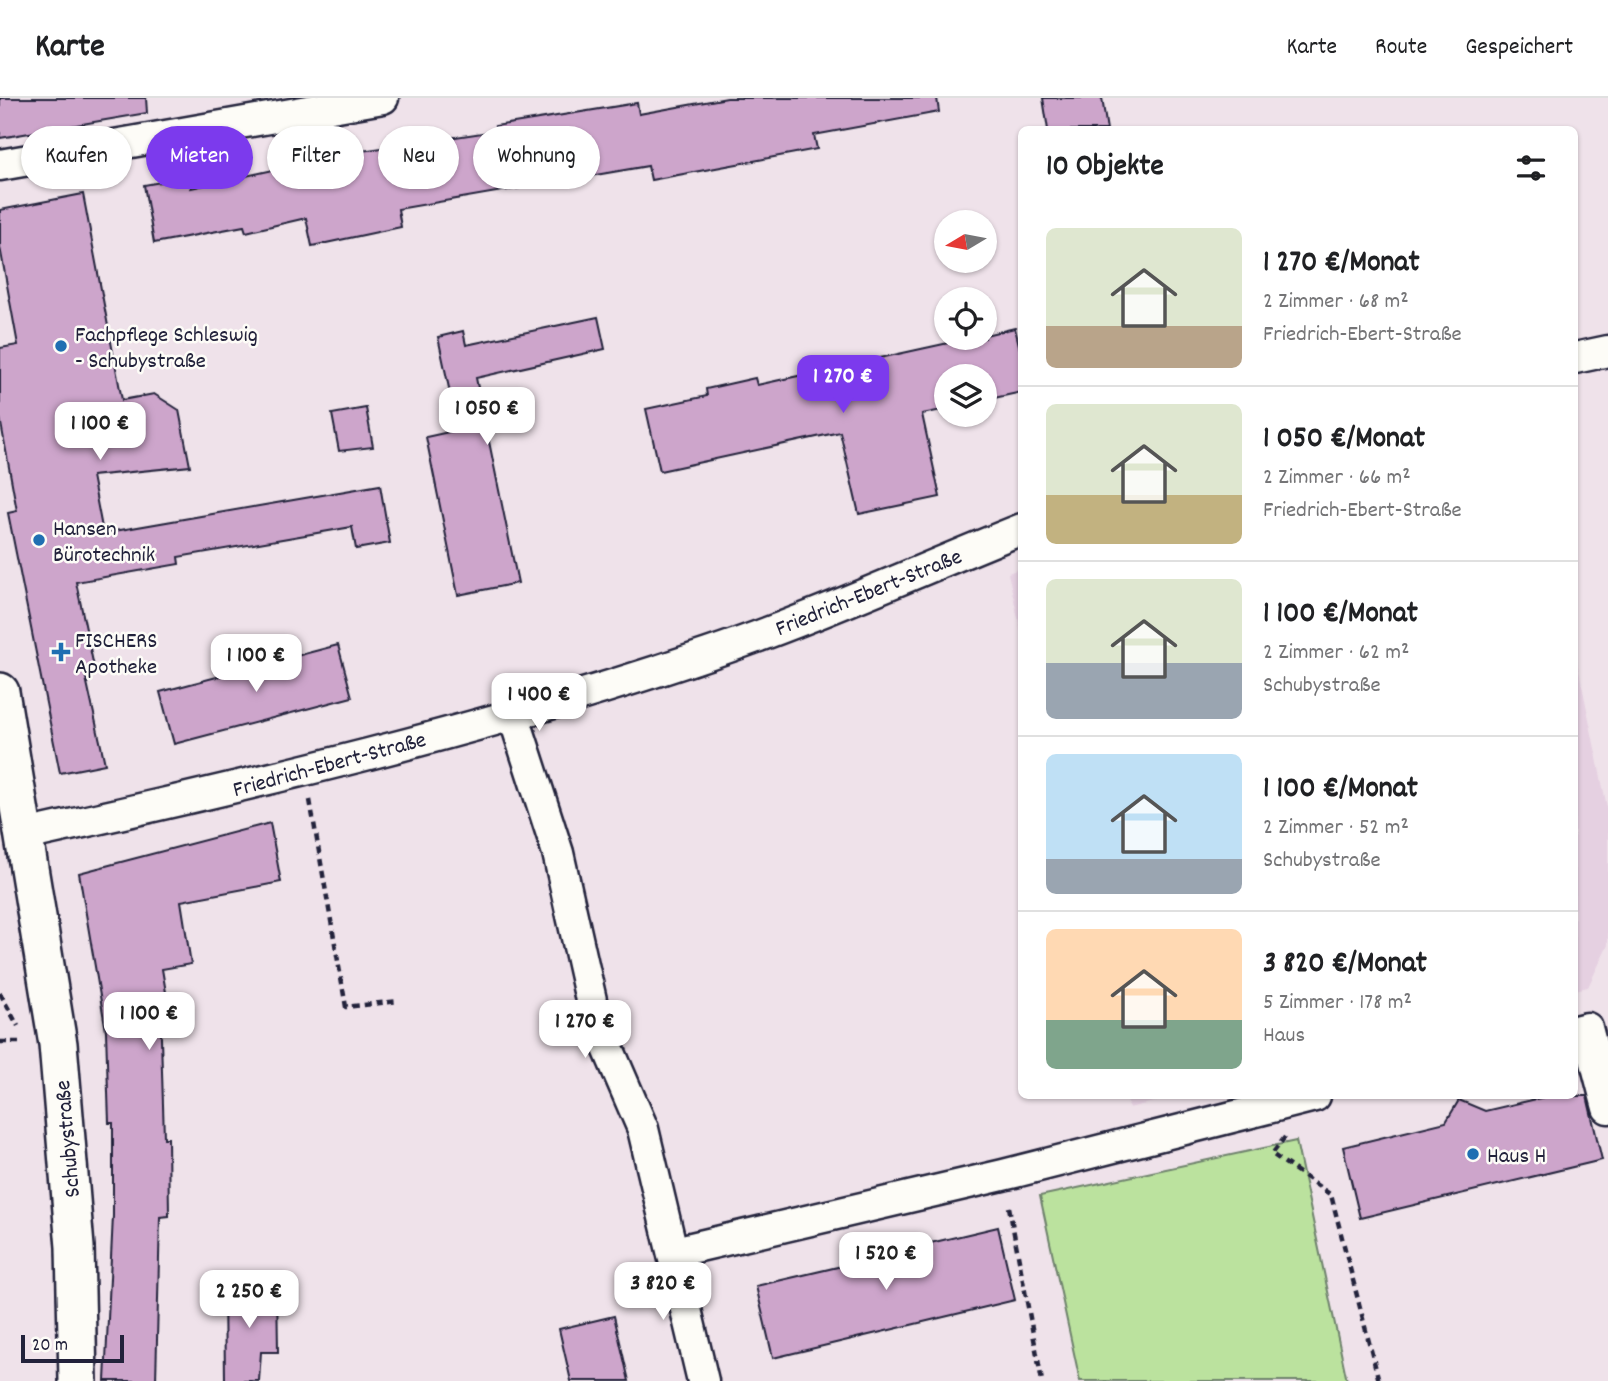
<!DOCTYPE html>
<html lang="de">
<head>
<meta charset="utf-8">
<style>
	:root { --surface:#fff; --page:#f2f2f2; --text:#202124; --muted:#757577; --line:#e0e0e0; --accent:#7c3aed }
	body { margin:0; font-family:Dekko,sans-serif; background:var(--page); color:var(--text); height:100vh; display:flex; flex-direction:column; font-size:26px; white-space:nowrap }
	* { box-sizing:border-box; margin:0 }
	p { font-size:23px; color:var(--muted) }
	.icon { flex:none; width:38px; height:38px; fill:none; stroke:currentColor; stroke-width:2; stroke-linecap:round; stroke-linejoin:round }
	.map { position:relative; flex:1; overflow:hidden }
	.sheet { position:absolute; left:1018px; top:28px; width:560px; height:973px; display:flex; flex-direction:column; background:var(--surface); border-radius:10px; box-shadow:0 2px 5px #0004 }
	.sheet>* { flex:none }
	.hud { position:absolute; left:21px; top:28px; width:665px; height:63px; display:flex; gap:14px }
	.needle { width:46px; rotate:260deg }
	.controls { position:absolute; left:934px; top:112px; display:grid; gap:14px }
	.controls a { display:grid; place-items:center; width:63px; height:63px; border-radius:50%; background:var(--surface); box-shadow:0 2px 5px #0004; font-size:35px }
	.scale { position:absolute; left:21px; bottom:18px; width:103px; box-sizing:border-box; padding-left:7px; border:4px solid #22223b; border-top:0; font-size:19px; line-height:24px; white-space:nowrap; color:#22223b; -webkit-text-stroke:5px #fdfcf7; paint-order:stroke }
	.price { position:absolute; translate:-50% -60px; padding:0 16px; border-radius:14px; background:#fff; color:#222; font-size:23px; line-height:46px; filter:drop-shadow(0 2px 4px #0008) }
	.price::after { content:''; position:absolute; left:50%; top:42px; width:21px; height:16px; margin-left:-10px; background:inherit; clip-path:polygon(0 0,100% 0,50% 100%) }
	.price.selected { background:var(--accent); color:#fff }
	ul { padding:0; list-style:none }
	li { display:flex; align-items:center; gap:21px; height:175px; padding:0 28px }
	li+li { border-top:2px solid var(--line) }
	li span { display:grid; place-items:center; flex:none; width:196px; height:140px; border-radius:10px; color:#555 }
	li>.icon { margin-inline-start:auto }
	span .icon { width:84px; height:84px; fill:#fffc; stroke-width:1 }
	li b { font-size:30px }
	h2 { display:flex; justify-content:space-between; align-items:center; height:84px; padding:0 28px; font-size:30px }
	.chip { padding:0 24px; border-radius:32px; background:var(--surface); box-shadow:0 2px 5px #0004; font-size:24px; line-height:63px }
	.chip.selected { background:var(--accent); color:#fff }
	header { display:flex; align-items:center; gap:42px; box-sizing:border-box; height:98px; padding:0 35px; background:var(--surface); border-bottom:2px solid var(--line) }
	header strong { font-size:33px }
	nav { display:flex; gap:38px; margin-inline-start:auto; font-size:24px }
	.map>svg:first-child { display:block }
	.built { fill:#e5d0e1 }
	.green { fill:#bbe29e; stroke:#6e826c; stroke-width:2 }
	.building { fill:#cda5cb; stroke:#22223b; stroke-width:2 }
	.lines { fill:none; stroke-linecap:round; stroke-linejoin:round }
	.minor-casing { stroke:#22223b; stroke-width:35 }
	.tertiary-casing { stroke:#22223b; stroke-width:42 }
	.path { stroke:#22223b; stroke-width:4.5; stroke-dasharray:7 5; stroke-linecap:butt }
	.minor { stroke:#fdfcf7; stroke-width:30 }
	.tertiary { stroke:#fdfcf7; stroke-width:37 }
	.poi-dot { fill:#1f6fb2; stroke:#fdfcf7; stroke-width:2.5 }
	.labels { text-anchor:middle; stroke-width:5; stroke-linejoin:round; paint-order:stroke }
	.poi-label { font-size:23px; fill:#22223b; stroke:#fdfcf7; text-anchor:start }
	.street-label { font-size:23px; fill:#22223b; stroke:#fdfcf7 }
</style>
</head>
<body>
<header>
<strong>Karte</strong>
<nav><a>Karte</a><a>Route</a><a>Gespeichert</a></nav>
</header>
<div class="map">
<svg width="1608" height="1283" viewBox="0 0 1608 1283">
	<rect width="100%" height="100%" fill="#efe2ea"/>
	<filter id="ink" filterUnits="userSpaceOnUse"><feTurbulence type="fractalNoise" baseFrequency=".0143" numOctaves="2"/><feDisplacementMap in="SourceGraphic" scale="14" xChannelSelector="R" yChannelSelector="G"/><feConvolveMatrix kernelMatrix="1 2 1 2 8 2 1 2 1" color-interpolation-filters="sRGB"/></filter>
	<g filter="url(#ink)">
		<path class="built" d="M 1022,470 L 1022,538 L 1008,475 Z
			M 1575,553 L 1608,714 L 1608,847 L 1588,889 L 1575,892 Z
			M 1126,998 L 1178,998 L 1129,1010 Z"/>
		<path class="green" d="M 1296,1043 L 1347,1283 L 1080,1283 L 1040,1098 Z"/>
		<path class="building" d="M 0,0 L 146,0 L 147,15 L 0,40 Z
			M 727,0 L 937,0 L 939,14 L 814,37 L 817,51 L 651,82 L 648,68 L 398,111 L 401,129 L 312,148 L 306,120 L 246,134 L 244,128 L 154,145 L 144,87 L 189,79 L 191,90 L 355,54 L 496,33 L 495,28 L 637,5 L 639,16 Z
			M 1043,0 L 1102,0 L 1107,32 L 1048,32 Z
			M 83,96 L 122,302 L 154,296 L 179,312 L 190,368 L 92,378 L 103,435 L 380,387 L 390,445 L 356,451 L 352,429 L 178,459 L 179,466 L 76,484 L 94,569 L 84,571 L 105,666 L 60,675 L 8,415 L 17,413 L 0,320 L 0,250 L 18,247 L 0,149 L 0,112 Z
			M 598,219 L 605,251 L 476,280 L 518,485 L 458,497 L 426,339 L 458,332 L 438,239 L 463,233 L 466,247 Z
			M 1015,230 L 1022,260 L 1022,294 L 985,302 L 985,278 L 947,278 L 947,311 L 922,316 L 940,399 L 859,416 L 840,334 L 660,373 L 646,311 L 707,298 L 706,291 L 755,280 L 757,287 L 971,240 L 985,240 L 985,237 Z
			M 366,310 L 373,349 L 339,353 L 332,316 Z
			M 338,547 L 352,599 L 174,646 L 160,594 Z
			M 270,725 L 281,784 L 181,803 L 191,866 L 162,871 L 168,906 L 160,907 L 164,1040 L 168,1040 L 169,1118 L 160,1119 L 156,1283 L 105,1283 L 113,1118 L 113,1025 L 109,1025 L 106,933 L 79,775 Z
			M 1549,998 L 1587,998 L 1602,1062 L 1360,1120 L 1343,1049 L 1446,1024 L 1459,1002 L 1485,1013 Z
			M 998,1129 L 1015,1202 L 773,1260 L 756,1188 L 859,1164 L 873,1141 L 897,1153 Z
			M 277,1187 L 278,1254 L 261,1254 L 259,1283 L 225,1283 L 224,1189 Z
			M 614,1218 L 629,1283 L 571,1283 L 559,1231 Z"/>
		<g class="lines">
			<g class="minor-casing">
				<path id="minor" d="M 0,67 L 383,0
					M 1575,260 L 1608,253
					M 513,616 L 558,755 L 595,920 L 643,1031 L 703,1283
					M 25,737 C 255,686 485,632 708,556 C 813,521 919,472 1022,431
					M 1575,933 L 1587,930 L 1608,1010
					M 674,1154 L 1003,1077 L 1315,998"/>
			</g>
			<g class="tertiary-casing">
				<path id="tertiary" d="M 0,594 L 58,946 L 75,1149 L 78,1283"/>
			</g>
			<path class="path" d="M 310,702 L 346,909 L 398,903
				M 0,895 L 18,928
				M 0,944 L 24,944
				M 1285,1039 L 1272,1056 L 1331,1097 L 1379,1283
				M 1009,1109 L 1042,1283"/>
			<use href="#minor" class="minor"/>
			<use href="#tertiary" class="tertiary"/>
		</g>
	</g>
	<g class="poi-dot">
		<circle cx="61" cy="248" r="7"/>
		<circle cx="39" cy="442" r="7"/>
		<path d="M57.5 543.5h7v7h7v7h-7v7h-7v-7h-7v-7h7z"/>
		<circle cx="1473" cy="1056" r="7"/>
	</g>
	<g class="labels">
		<g class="poi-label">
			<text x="75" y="243">Fachpflege Schleswig<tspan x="75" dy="26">- Schubystraße</tspan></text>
			<text x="53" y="437">Hansen<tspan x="53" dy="26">Bürotechnik</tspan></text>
			<text x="75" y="549">FISCHERS<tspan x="75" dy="26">Apotheke</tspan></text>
			<text x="1487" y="1064">Haus H</text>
		</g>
		<g class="street-label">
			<text transform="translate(868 493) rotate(-22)" y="8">Friedrich-Ebert-Straße</text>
			<text transform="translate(329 665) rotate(-15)" y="8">Friedrich-Ebert-Straße</text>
			<text transform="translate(66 1041) rotate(-95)" y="8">Schubystraße</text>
		</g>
	</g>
</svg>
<div class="controls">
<a><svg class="needle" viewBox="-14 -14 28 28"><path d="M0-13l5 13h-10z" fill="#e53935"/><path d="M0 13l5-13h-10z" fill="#757577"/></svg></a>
<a><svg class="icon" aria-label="locate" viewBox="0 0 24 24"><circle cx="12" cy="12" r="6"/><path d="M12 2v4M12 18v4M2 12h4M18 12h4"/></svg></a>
<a><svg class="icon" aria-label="layers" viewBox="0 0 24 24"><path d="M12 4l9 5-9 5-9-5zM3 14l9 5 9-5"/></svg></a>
</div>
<div class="scale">20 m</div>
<b class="price selected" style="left:843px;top:317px">1 270 €</b>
<b class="price" style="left:487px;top:349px">1 050 €</b>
<b class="price" style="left:100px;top:364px">1 100 €</b>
<b class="price" style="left:256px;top:596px">1 100 €</b>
<b class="price" style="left:539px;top:635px">1 400 €</b>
<b class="price" style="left:149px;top:954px">1 100 €</b>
<b class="price" style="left:585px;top:962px">1 270 €</b>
<b class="price" style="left:886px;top:1194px">1 520 €</b>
<b class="price" style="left:663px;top:1224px">3 820 €</b>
<b class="price" style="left:249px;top:1232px">2 250 €</b>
<div class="hud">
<a class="chip">Kaufen</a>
<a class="chip selected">Mieten</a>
<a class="chip">Filter</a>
<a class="chip">Neu</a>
<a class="chip">Wohnung</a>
</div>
<section class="sheet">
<h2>10 Objekte<svg class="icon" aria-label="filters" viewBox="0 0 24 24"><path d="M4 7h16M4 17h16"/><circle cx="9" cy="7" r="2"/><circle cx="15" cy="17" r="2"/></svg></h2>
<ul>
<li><span style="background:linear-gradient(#dfe7d0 70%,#b9a48a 0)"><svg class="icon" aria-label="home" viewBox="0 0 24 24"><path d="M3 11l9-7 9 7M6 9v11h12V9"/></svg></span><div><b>1 270 €/Monat</b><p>2 Zimmer · 68 m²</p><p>Friedrich-Ebert-Straße</p></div></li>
<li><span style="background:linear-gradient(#dfe7d0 65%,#c2b280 0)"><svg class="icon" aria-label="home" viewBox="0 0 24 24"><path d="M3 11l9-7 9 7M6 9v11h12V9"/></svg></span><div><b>1 050 €/Monat</b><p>2 Zimmer · 66 m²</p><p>Friedrich-Ebert-Straße</p></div></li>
<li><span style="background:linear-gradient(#dfe7d0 60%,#9aa5b1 0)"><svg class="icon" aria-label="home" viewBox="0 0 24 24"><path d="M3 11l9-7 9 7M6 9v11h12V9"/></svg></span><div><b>1 100 €/Monat</b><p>2 Zimmer · 62 m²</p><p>Schubystraße</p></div></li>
<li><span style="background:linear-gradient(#bfe0f5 75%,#9aa5b1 0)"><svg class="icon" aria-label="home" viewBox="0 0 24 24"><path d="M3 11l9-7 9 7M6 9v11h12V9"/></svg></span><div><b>1 100 €/Monat</b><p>2 Zimmer · 52 m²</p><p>Schubystraße</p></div></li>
<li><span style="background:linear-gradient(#ffd9b3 65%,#7fa58c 0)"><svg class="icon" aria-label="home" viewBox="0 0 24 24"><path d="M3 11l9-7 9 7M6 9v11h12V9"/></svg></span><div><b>3 820 €/Monat</b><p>5 Zimmer · 178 m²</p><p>Haus</p></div></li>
</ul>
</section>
</div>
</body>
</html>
